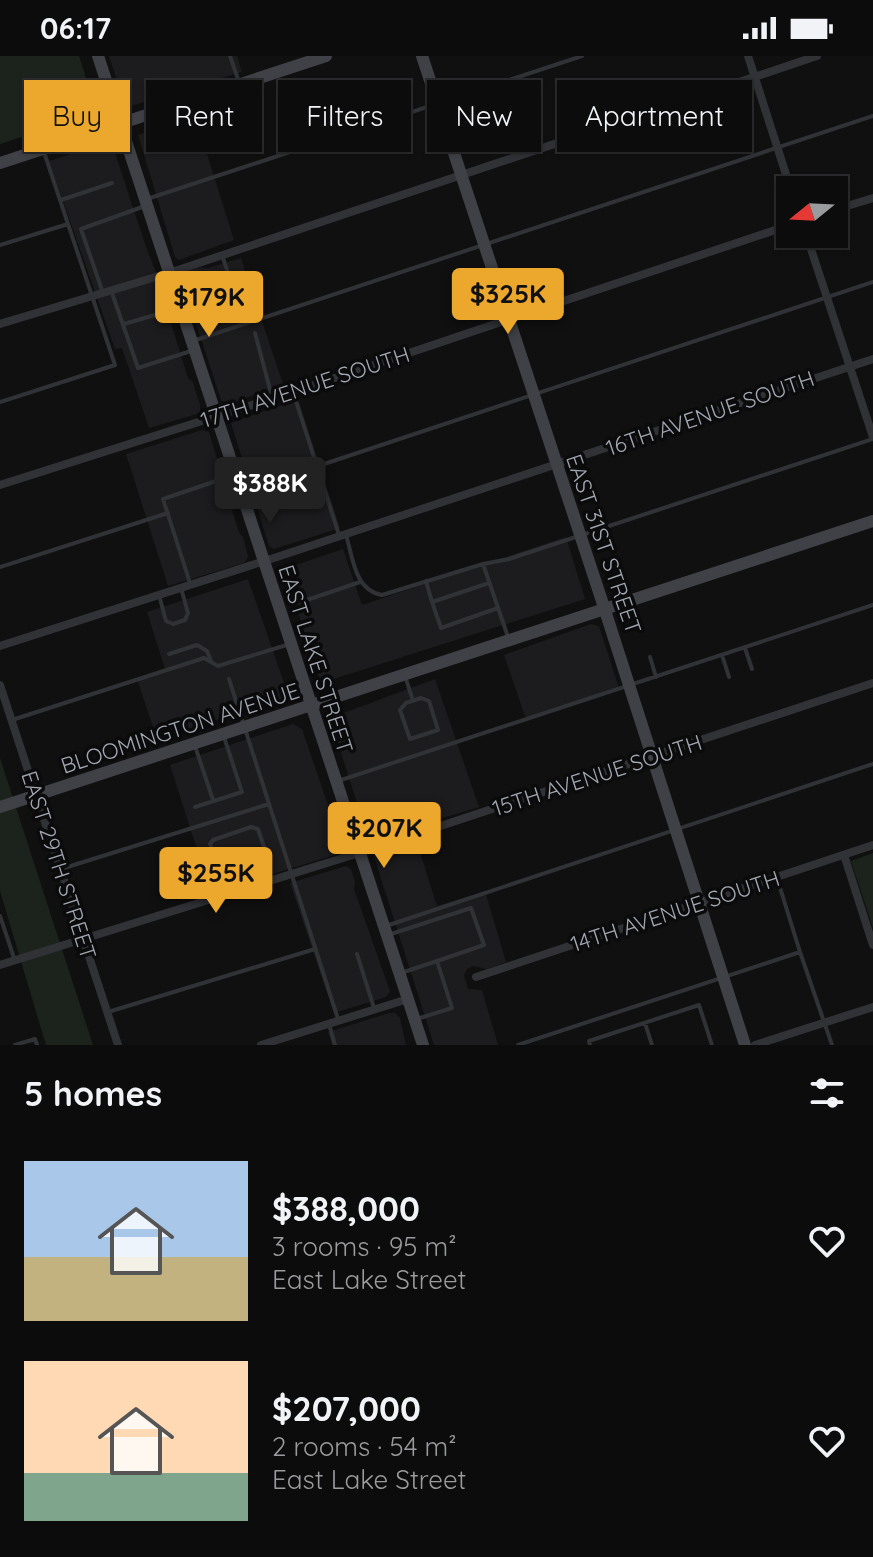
<!DOCTYPE html>
<html lang="en">
<head>
<meta charset="utf-8">
<style>
	:root { --surface:#0c0c0d; --page:#1a1a1b; --text:#f1f3f6; --muted:#9a9b9d; --line:#2c2c2e; --accent:#eca82c }
	body { margin:0; font-family:Quicksand,sans-serif; background:var(--page); color:var(--text); height:100vh; display:flex; flex-direction:column; font-size:30px; white-space:nowrap }
	* { box-sizing:border-box; margin:0 }
	p { font-size:26px; color:var(--muted) }
	.icon { flex:none; width:44px; height:44px; fill:none; stroke:currentColor; stroke-width:2; stroke-linecap:round; stroke-linejoin:round }
	.map { position:relative; height:989px; overflow:hidden }
	.drawer { display:flex; flex-direction:column; background:var(--surface); flex:1 }
	.drawer>* { flex:none }
	.banner { position:absolute; left:24px; top:24px; width:826px; height:72px; display:flex; gap:16px }
	.needle { width:52px; rotate:252deg }
	.buttons { position:absolute; left:776px; top:120px; display:grid; gap:16px }
	.buttons a { display:grid; place-items:center; width:72px; height:72px; border-radius:0px; background:var(--surface); box-shadow:0 2px 6px #0004,0 0 0 2px var(--line); font-size:40px }
	.price { position:absolute; translate:-50% -68px; padding:0 18px; border-radius:8px; background:var(--accent); color:#111; font-size:26px; line-height:52px; filter:drop-shadow(0 2px 4px #0008) }
	.price::after { content:''; position:absolute; left:50%; top:48px; width:24px; height:18px; margin-left:-12px; background:inherit; clip-path:polygon(0 0,100% 0,50% 100%) }
	.price.active { background:#222; color:#fff }
	ul { padding:0; list-style:none }
	li { display:flex; align-items:center; gap:24px; height:200px; padding:0 24px }
	li span { display:grid; place-items:center; flex:none; width:224px; height:160px; border-radius:0px; color:#555 }
	li>.icon { margin-inline-start:auto }
	span .icon { width:96px; height:96px; fill:#fffc; stroke-width:1 }
	li b { font-size:34px }
	h2 { display:flex; justify-content:space-between; align-items:center; height:96px; padding:0 24px; font-size:34px }
	.chip { padding:0 28px; border-radius:0px; background:var(--surface); box-shadow:0 2px 6px #0004,0 0 0 2px var(--line); font-size:28px; line-height:72px }
	.chip.active { background:var(--accent); color:#111 }
	.status { display:flex; justify-content:space-between; align-items:center; height:56px; padding:0 40px; background:var(--surface); direction:ltr }
	.status svg { height:22px; fill:currentColor }
	.map>svg:first-child { display:block }
	.built { fill:#1c1c1e }
	.green { fill:#1c231d }
	.lines { fill:none; stroke-linecap:round; stroke-linejoin:round }
	.lane { stroke:#313236; stroke-width:4 }
	.street { stroke:#313236; stroke-width:8 }
	.secondary { stroke:#3f4146; stroke-width:12 }
	.labels { text-anchor:middle; stroke-width:7; stroke-linejoin:round; paint-order:stroke }
	.street-label { font-size:22px; fill:#a1a6b1; stroke:#0b0b0c }
</style>
</head>
<body>
<div class="status"><b>06:17</b><svg viewBox="0 0 49 12"><path d="M0 12V9h3v3zM5 12V6h3v6zM10 12V3h3v9zM15 12V0h3v12zM26 1h20v11H26zM47 4h2v5h-2z"/></svg></div>
<div class="map">
<svg width="873" height="989" viewBox="0 0 873 989">
	<rect width="100%" height="100%" fill="#101011"/>
	<path class="built" d="M 109,0 L 237,0 L 242,16 L 131,50 L 124,46 Z
		M 195,60 L 234,184 L 179,204 L 175,201 L 138,79 Z
		M 105,87 L 113,91 L 145,188 L 166,242 L 166,251 L 188,322 L 193,326 L 200,349 L 200,356 L 197,358 L 149,372 L 122,292 L 115,293 L 49,105 Z
		M 241,202 L 283,328 L 227,349 L 221,344 L 182,224 L 182,219 L 195,211 L 208,212 Z
		M 298,343 L 340,472 L 274,493 L 269,490 L 231,367 Z
		M 202,374 L 209,376 L 239,477 L 243,481 L 248,501 L 244,507 L 168,530 L 126,398 Z
		M 566,481 L 585,543 L 321,627 L 284,513 L 343,493 L 362,549 Z
		M 248,523 L 289,641 L 157,683 L 137,623 L 165,613 L 147,556 Z
		M 591,568 L 599,570 L 619,632 L 526,663 L 504,599 Z
		M 435,623 L 479,751 L 412,771 L 437,850 L 485,835 L 506,906 L 487,913 L 473,910 L 467,913 L 464,919 L 468,933 L 482,934 L 498,989 L 434,989 L 330,662 Z
		M 293,668 L 302,673 L 343,793 L 341,797 L 211,837 L 170,709 Z
		M 346,810 L 351,813 L 355,826 L 354,833 L 390,935 L 386,941 L 334,957 L 290,827 Z
		M 389,957 L 395,957 L 400,962 L 406,989 L 332,989 L 328,976 Z"/>
	<path class="green" d="M 0,0 L 79,0 L 97,56 L 0,88 Z
		M 0,702 L 93,989 L 46,989 L 0,835 Z
		M 873,797 L 873,872 L 851,805 Z"/>
	<g class="lines">
		<path class="lane" d="M 230,0 L 239,26
			M 147,143 L 582,0
			M 61,144 L 112,127
			M 0,189 L 68,168
			M 222,199 L 245,268
			M 103,237 L 81,173 L 145,150
			M 112,237 L 138,312 L 191,295
			M 124,268 L 179,252
			M 255,277 L 272,341
			M 193,285 L 873,60
			M 293,336 L 339,479
			M 0,346 L 115,309 L 44,96
			M 318,410 L 873,226
			M 346,479 C 353,501 354,534 382,539 L 483,508 L 509,503 L 873,383
			M 483,508 L 508,581
			M 0,511 L 168,457
			M 426,525 L 432,546 L 489,527
			M 190,527 L 163,443 L 234,419
			M 159,539 L 166,565 L 173,568 L 185,564 L 188,557 L 181,532
			M 301,546 L 360,526
			M 432,546 L 441,572 L 498,552
			M 745,592 L 752,613
			M 169,598 L 197,589 L 207,595 L 211,605
			M 722,599 L 729,621
			M 650,601 L 656,621
			M 405,620 L 413,645
			M 229,623 L 338,963
			M 421,642 L 429,645 L 438,674 L 410,683 L 400,654 L 406,647 Z
			M 12,664 L 204,602 L 218,610 L 290,588
			M 195,690 L 213,744
			M 338,725 L 873,549
			M 195,751 L 242,736 L 224,681
			M 233,807 L 220,811 L 210,788 L 213,784 L 251,771 L 258,773 L 264,791 L 261,797 L 233,807 L 241,832
			M 61,813 L 269,748
			M 777,822 L 800,896
			M 0,860 L 14,902
			M 386,870 L 873,708
			M 391,878 L 471,852 L 484,889 L 437,905
			M 357,898 L 374,952
			M 401,917 L 437,905 L 452,952 L 417,963
			M 108,956 L 315,893
			M 645,967 L 652,989
			M 329,968 L 335,989
			M 15,989 L 35,983 L 37,989
			M 518,989 L 800,896 L 832,989
			M 590,989 L 589,985 L 699,949 L 712,989"/>
		<path class="street" d="M 748,0 L 791,134
			M 834,154 L 873,142
			M 806,178 L 873,381
			M 0,268 L 169,217 L 817,0
			M 0,429 L 293,336 L 790,169
			M 0,590 L 280,500 L 873,303
			M 0,629 L 118,989
			M 844,799 L 873,889
			M 0,909 L 359,797 L 873,627
			M 476,921 L 873,789
			M 261,989 L 408,943
			M 755,989 L 873,951"/>
		<path class="secondary" d="M 98,0 L 423,989
			M 422,0 L 601,542 L 745,989
			M 0,107 L 326,0
			M 0,751 L 873,465"/>
	</g>
	<g class="labels">
		<g class="street-label">
			<text transform="translate(305 331) rotate(-18)" y="8">17TH AVENUE SOUTH</text>
			<text transform="translate(710 357) rotate(-19)" y="8">16TH AVENUE SOUTH</text>
			<text transform="translate(604 488) rotate(71)" y="8">EAST 31ST STREET</text>
			<text transform="translate(316 603) rotate(72)" y="8">EAST LAKE STREET</text>
			<text transform="translate(180 672) rotate(-18)" y="8">BLOOMINGTON AVENUE</text>
			<text transform="translate(597 719) rotate(-18)" y="8">15TH AVENUE SOUTH</text>
			<text transform="translate(59 809) rotate(72)" y="8">EAST 29TH STREET</text>
			<text transform="translate(675 855) rotate(-18)" y="8">14TH AVENUE SOUTH</text>
		</g>
	</g>
</svg>
<div class="buttons">
<a><svg class="needle" viewBox="-14 -14 28 28"><path d="M0-13l5 13h-10z" fill="#e53935"/><path d="M0 13l5-13h-10z" fill="#9a9b9d"/></svg></a>
</div>
<b class="price" style="left:508px;top:280px">$325K</b>
<b class="price" style="left:209px;top:283px">$179K</b>
<b class="price active" style="left:270px;top:469px">$388K</b>
<b class="price" style="left:384px;top:814px">$207K</b>
<b class="price" style="left:216px;top:859px">$255K</b>
<div class="banner">
<a class="chip active">Buy</a>
<a class="chip">Rent</a>
<a class="chip">Filters</a>
<a class="chip">New</a>
<a class="chip">Apartment</a>
</div>
</div>
<section class="drawer">
<h2>5 homes<svg class="icon" aria-label="filters" viewBox="0 0 24 24"><path d="M4 7h16M4 17h16"/><circle cx="9" cy="7" r="2"/><circle cx="15" cy="17" r="2"/></svg></h2>
<ul>
<li><span style="background:linear-gradient(#a9c7e8 60%,#c2b280 0)"><svg class="icon" aria-label="home" viewBox="0 0 24 24"><path d="M3 11l9-7 9 7M6 9v11h12V9"/></svg></span><div><b>$388,000</b><p>3 rooms · 95 m²</p><p>East Lake Street</p></div><svg class="icon" aria-label="heart" viewBox="0 0 24 24"><path d="M12 20l-8-8c-3-5 5-10 8-4 3-6 11-1 8 4z"/></svg></li>
<li><span style="background:linear-gradient(#ffd9b3 70%,#7fa58c 0)"><svg class="icon" aria-label="home" viewBox="0 0 24 24"><path d="M3 11l9-7 9 7M6 9v11h12V9"/></svg></span><div><b>$207,000</b><p>2 rooms · 54 m²</p><p>East Lake Street</p></div><svg class="icon" aria-label="heart" viewBox="0 0 24 24"><path d="M12 20l-8-8c-3-5 5-10 8-4 3-6 11-1 8 4z"/></svg></li>
</ul>
</section>
</body>
</html>
